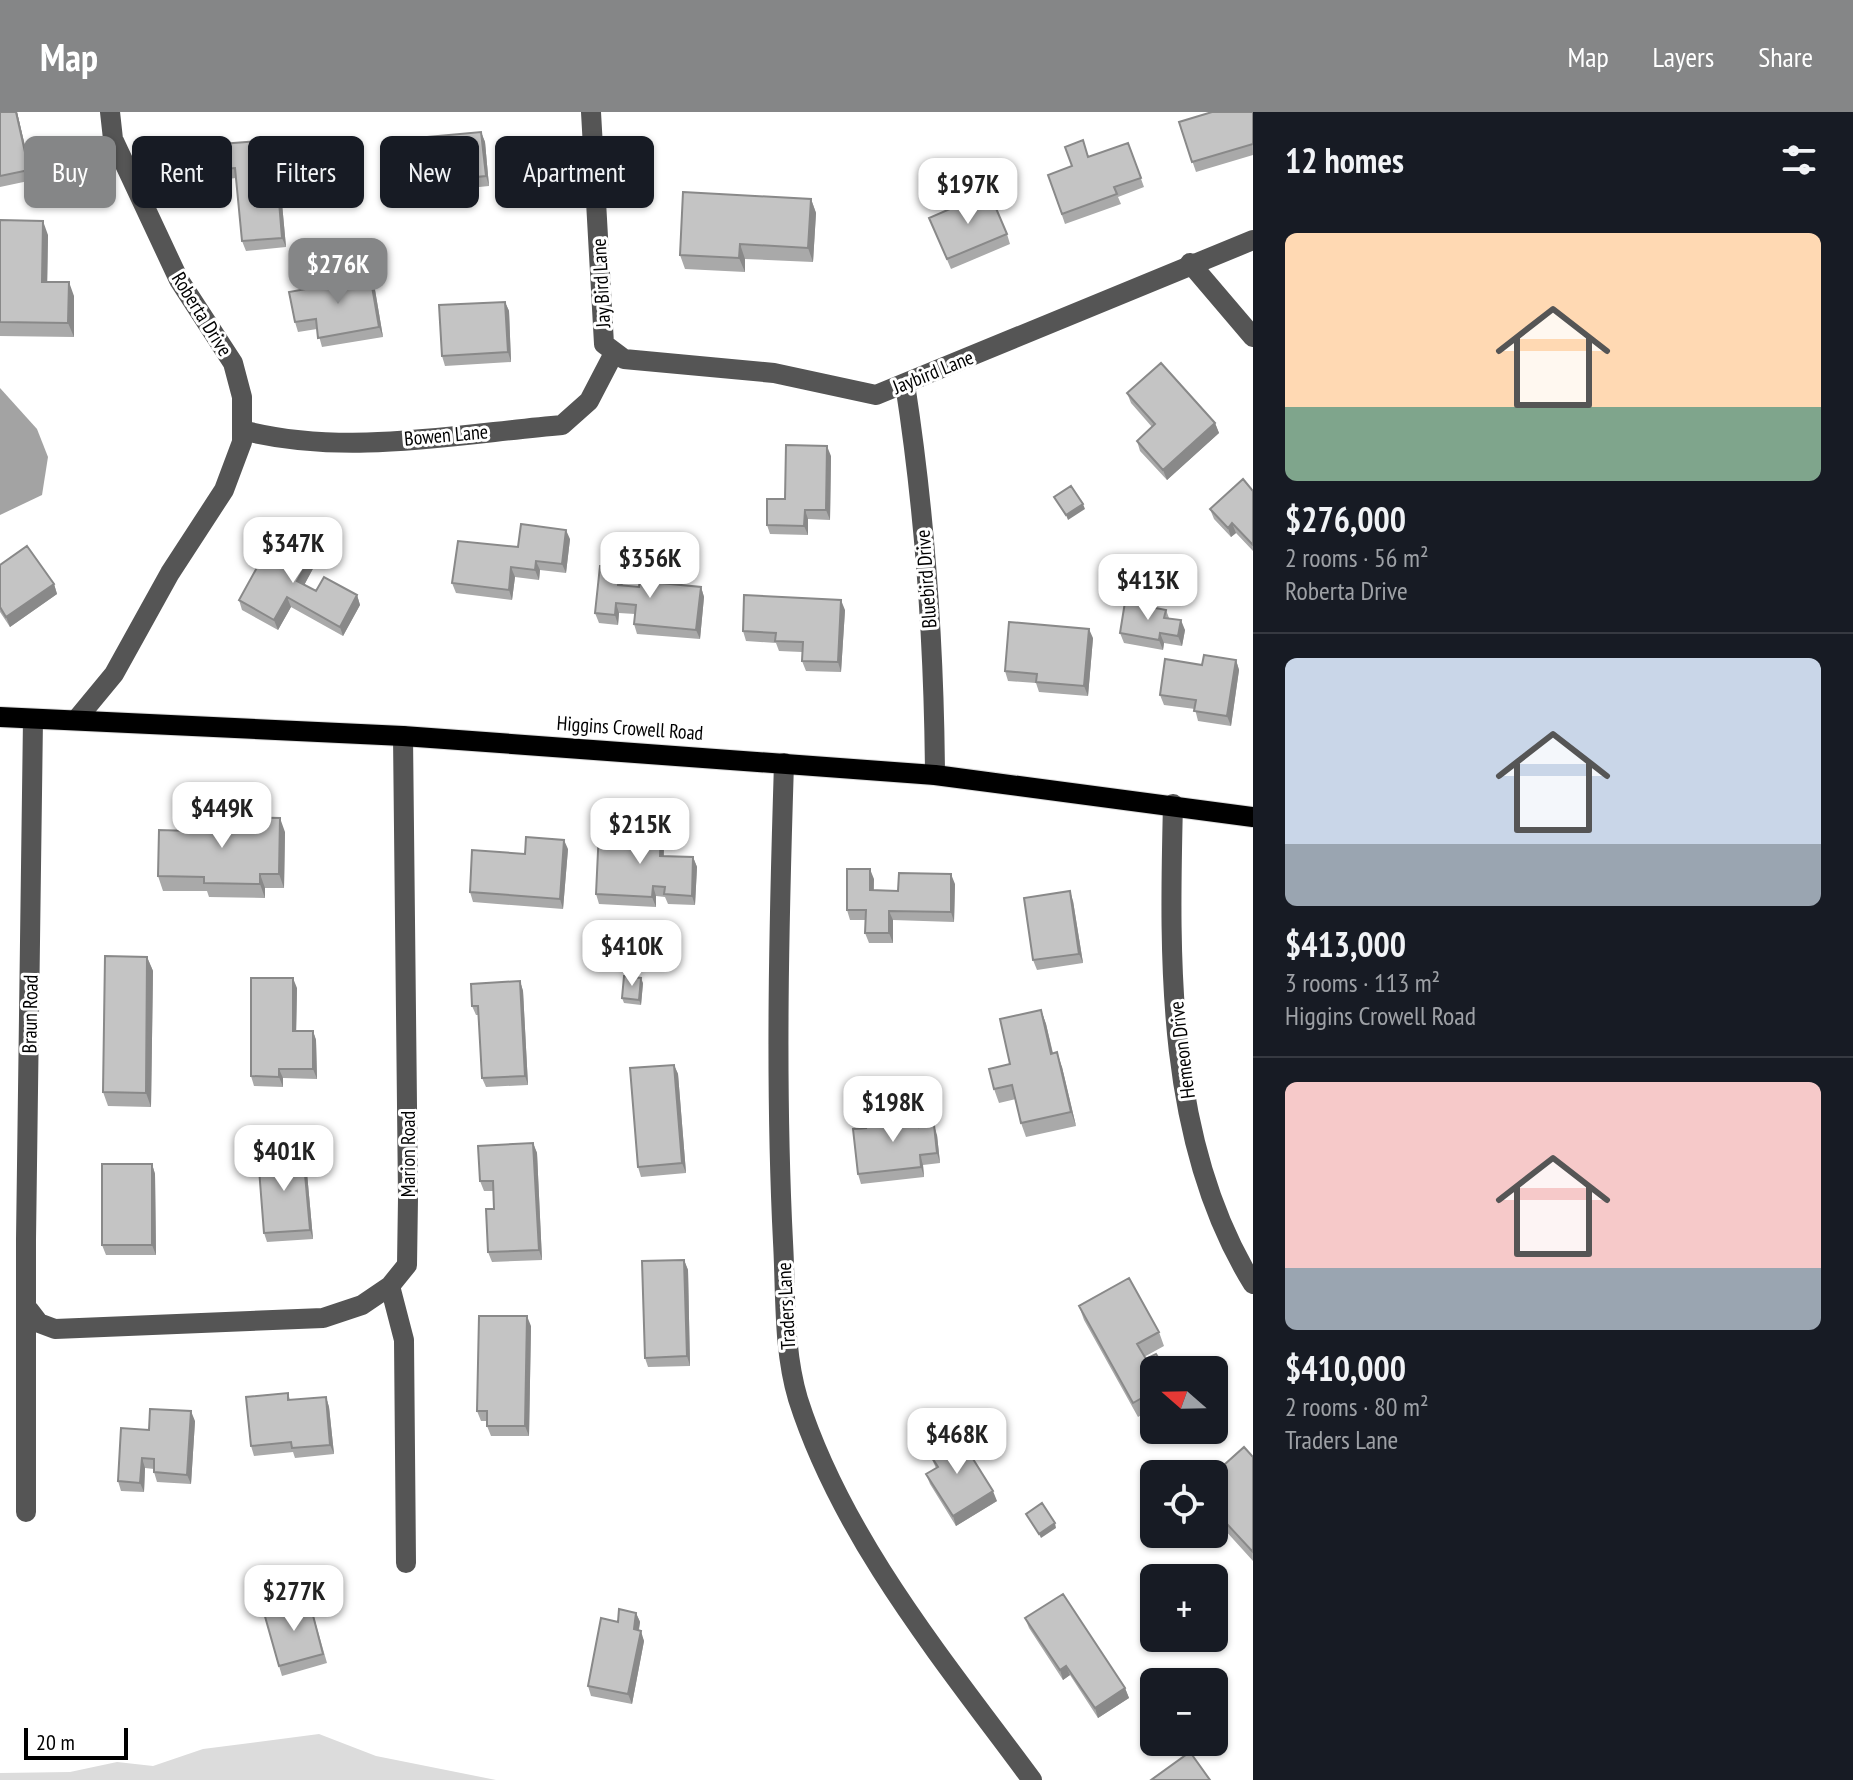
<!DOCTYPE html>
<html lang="en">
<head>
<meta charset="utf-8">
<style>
	:root { --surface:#171b24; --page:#242831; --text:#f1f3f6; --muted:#9ea1a6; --line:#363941; --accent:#858687 }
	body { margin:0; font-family:"PT Sans Narrow",sans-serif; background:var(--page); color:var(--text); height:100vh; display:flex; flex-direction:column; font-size:30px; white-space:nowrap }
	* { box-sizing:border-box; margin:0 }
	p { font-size:26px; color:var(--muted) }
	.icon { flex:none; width:44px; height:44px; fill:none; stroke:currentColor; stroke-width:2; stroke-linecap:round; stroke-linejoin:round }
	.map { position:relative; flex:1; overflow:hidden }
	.panel { display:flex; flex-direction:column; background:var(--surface); width:600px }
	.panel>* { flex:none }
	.hud { position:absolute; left:24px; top:24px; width:760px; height:72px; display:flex; gap:16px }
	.needle { width:52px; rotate:290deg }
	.fabs { position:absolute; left:1140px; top:1244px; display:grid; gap:16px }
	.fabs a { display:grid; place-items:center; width:88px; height:88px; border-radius:12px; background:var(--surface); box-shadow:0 2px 6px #0004; font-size:40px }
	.scale { position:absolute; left:24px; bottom:20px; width:104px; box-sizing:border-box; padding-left:8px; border:4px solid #000; border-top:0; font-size:22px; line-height:28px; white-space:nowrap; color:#000; -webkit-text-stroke:6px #fff; paint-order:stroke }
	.price { position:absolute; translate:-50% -68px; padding:0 18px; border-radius:16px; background:#fff; color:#222; font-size:26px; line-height:52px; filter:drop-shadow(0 2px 4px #0008) }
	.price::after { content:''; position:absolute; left:50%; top:48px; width:24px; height:18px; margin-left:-12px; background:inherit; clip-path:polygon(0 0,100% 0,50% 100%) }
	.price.selected { background:var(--accent); color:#fff }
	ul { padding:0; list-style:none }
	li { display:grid; align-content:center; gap:16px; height:424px; padding:0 32px }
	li+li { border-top:2px solid var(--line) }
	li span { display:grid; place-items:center; height:248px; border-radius:12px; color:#555 }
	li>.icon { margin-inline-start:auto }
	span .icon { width:144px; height:144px; fill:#fffc; stroke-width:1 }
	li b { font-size:34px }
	h2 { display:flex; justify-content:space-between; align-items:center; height:96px; padding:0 32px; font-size:34px }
	.tag { padding:0 28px; border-radius:12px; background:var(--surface); box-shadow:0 2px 6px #0004; font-size:28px; line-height:72px }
	.tag.selected { background:var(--accent); color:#fff }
	header { display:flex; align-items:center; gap:48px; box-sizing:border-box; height:112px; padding:0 40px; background:var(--accent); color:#fff }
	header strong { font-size:38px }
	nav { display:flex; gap:44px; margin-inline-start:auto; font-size:28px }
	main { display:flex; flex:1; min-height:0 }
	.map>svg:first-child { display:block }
	.green { fill:#dcdcdc }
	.water { fill:#a3a3a3 }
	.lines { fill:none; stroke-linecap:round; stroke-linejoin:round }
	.major-casing { stroke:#dbdbdb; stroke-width:22 }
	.minor { stroke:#555; stroke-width:20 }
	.major { stroke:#000; stroke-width:20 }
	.wall { fill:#a9a9a9 }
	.shaded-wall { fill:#898989 }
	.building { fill:#c4c4c4; stroke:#898989; stroke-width:2 }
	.labels { text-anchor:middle; stroke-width:6; stroke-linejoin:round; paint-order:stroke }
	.street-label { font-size:20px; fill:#000; stroke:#fff }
</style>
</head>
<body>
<header>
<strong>Map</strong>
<nav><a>Map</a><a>Layers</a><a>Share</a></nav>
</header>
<main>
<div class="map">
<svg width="1253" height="1668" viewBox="0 0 1253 1668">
	<rect width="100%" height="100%" fill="#fff"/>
	<path class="green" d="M 319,1622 L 376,1644 L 496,1668 L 0,1668 L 0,1661 L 70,1660 L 117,1650 L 153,1654 L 203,1637 Z"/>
	<path class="water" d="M 0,276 L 37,317 L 48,345 L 42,383 L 0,403 Z"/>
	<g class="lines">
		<g class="major-casing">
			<path id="major" d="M 0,605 L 403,624 L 935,663 L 1253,705"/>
		</g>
		<path class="minor" d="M 591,0 L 604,232 L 624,247 L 774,261 L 876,283 L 1253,128
			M 1190,151 L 1253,225
			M 905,272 C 925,401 934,532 935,663
			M 242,318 C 345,345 457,322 562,313 L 589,289 L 614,241
			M 76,608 L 114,562 L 170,461 L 224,378 L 242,330 L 242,285 L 233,251 L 179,168 L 113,27 L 110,0
			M 403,624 L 408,1086 L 407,1153 L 390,1174 L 404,1228 L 406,1451
			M 784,651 C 779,810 775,971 783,1130 C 786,1182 783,1237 798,1287 C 843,1428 945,1550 1032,1668
			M 1173,692 C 1169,851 1166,1032 1253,1172
			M 29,1198 L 39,1211 L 55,1217 L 323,1206 L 362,1193 L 390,1174
			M 26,1400 L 26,1127 L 33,607"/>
		<use href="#major" class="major"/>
	</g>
	<path class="wall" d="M 0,0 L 17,0 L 33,68 L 0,75 Z
		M 1253,0 L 1253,43 L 1196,60 L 1179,10 Z
		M 481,20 L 485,30 L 489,74 L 420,81 L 416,71 Z
		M 1128,31 L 1144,75 L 1118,85 L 1121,92 L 1065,112 L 1048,63 L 1072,54 L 1089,45 Z
		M 277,37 L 286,135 L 246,139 L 242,129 L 236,66 L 227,67 L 223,57 Z
		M 811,87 L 816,101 L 813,150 L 745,147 L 745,160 L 685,157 L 680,143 Z
		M 0,108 L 48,123 L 47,170 L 74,184 L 74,225 L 0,224 Z
		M 933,115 L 1007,122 L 1010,132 L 951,157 Z
		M 373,166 L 383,225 L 322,235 L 317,217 L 298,220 L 295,210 Z
		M 505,190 L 509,199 L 511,250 L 445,254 L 442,244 Z
		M 1127,281 L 1215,311 L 1219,321 L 1167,368 L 1140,339 L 1137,329 L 1152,315 L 1131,291 Z
		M 831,344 L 830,408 L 808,407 L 808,423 L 770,422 L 767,413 L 785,387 Z
		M 1253,379 L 1253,439 L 1236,421 L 1231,425 L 1214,407 L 1210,397 Z
		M 570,427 L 566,461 L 540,458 L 539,468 L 515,465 L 512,488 L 456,481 L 452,471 L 518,435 Z
		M 316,451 L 304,473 L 316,479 L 357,483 L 360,493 L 343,524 L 291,495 L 278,518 L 242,498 L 239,488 Z
		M 0,453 L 54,472 L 57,482 L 10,515 L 0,500 Z
		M 662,460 L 665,472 L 701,475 L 704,485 L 700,527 L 637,522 L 634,512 L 635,502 L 619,501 L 618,513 L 599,511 L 595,501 L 623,465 L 622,474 L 639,475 Z
		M 845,498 L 841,560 L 806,559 L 802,549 L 802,540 L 779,539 L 776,531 L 746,529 L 743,519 Z
		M 1166,498 L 1169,506 L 1185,518 L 1182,534 L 1164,531 L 1163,538 L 1124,531 L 1120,521 Z
		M 1093,526 L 1088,584 L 1039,580 L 1036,571 L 1008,569 L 1005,559 Z
		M 1236,548 L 1239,558 L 1231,614 L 1198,609 L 1195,597 L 1164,593 L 1160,583 L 1202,553 Z
		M 285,720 L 284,776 L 265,776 L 265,786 L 209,785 L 207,779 L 163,779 L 158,764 Z
		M 661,721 L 664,730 L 664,744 L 693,745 L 697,755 L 695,793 L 668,792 L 665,785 L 656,784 L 656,795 L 599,792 L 596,782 Z
		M 568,737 L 563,797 L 473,790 L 470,780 L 525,742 Z
		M 874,767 L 874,778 L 898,779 L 955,772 L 954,810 L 893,808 L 893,831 L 869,831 L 865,821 L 865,808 L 850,808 L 847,798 Z
		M 1073,789 L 1083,851 L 1037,858 L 1033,848 Z
		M 147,845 L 153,859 L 151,995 L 108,994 L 103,980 Z
		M 520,869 L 523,879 L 528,973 L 486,975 L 482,966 L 479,903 L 476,903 L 472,894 Z
		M 643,871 L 641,893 L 624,891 L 622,886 Z
		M 297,876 L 296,919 L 313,919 L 316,928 L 317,967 L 283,966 L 283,975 L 254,974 L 251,964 Z
		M 1041,898 L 1046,912 L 1053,941 L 1062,955 L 1076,1014 L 1026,1025 L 1021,1011 L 1016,987 L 999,991 L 994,977 L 1010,952 Z
		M 674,953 L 678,962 L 686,1061 L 641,1065 L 638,1055 Z
		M 918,1002 L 921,1015 L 937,1023 L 940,1051 L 923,1053 L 924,1065 L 861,1072 L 858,1062 L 866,1016 Z
		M 533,1031 L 537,1041 L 542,1148 L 492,1150 L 488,1140 L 494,1097 L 494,1079 L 484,1079 L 480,1069 Z
		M 303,1040 L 306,1050 L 313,1127 L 267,1130 L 264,1121 Z
		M 152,1052 L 155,1062 L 156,1143 L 106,1143 L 102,1133 Z
		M 684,1148 L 688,1158 L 690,1254 L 648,1255 L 645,1246 Z
		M 1079,1194 L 1159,1220 L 1164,1234 L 1144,1245 L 1154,1258 L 1154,1296 L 1138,1305 L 1084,1208 Z
		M 531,1214 L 529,1324 L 491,1324 L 487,1314 L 487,1309 L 481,1309 L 477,1299 Z
		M 288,1281 L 290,1288 L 326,1285 L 329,1295 L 334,1342 L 295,1346 L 293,1340 L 254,1344 L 251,1334 Z
		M 195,1309 L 191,1372 L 157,1370 L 154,1360 L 154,1357 L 145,1356 L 144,1380 L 121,1379 L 118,1369 L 149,1318 Z
		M 929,1341 L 997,1389 L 956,1414 L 930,1372 L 926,1362 L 936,1356 Z
		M 1253,1345 L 1253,1449 L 1214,1406 L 1214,1362 Z
		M 309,1488 L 327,1551 L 282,1564 L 279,1554 Z
		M 636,1501 L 640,1510 L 639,1518 L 644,1529 L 632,1592 L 591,1584 L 588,1574 L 618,1510 Z
		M 1025,1506 L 1125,1576 L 1129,1586 L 1098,1606 L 1070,1563 L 1063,1568 L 1029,1516 Z"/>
	<path class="shaded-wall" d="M 16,0 L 17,0 L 33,68 L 29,58 Z
		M 481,20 L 485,30 L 489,74 L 486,64 Z
		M 274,28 L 277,37 L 286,135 L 282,126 Z
		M 811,87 L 816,101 L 813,150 L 808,136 Z
		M 43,109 L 48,123 L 47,184 L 42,170 Z
		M 740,132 L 745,147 L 745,160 L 739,146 Z
		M 369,157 L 373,166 L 383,225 L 379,215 Z
		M 69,170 L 74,184 L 74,225 L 68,211 Z
		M 505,190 L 509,199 L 511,250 L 508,240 Z
		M 1215,311 L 1219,321 L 1167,368 L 1163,358 Z
		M 827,334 L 831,344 L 830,408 L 826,398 Z
		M 1083,392 L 1085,397 L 1068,408 L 1066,403 Z
		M 805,398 L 808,407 L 808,423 L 804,414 Z
		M 1232,411 L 1236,421 L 1231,425 L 1228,416 Z
		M 566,418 L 570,427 L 566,461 L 562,452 Z
		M 313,441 L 316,451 L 301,479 L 297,469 Z
		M 536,449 L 540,458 L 539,468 L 535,458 Z
		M 511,455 L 515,465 L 512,488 L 509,478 Z
		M 620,455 L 623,465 L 622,483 L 618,473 Z
		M 54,472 L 57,482 L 10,515 L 6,505 Z
		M 701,475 L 704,485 L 700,527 L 696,518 Z
		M 357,483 L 360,493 L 343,524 L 340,515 Z
		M 287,485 L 291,495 L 278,518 L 274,508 Z
		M 841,488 L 845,498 L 841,560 L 838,550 Z
		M 616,491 L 619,501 L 618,513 L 615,503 Z
		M 1181,508 L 1185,518 L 1182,534 L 1178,524 Z
		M 1089,517 L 1093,526 L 1088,584 L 1084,574 Z
		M 1160,521 L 1164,531 L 1163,538 L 1159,528 Z
		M 1236,548 L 1239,558 L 1231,614 L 1227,604 Z
		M 280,706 L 285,720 L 284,776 L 279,762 Z
		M 661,721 L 664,730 L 663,754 L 660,744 Z
		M 564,728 L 568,737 L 563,797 L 560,787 Z
		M 693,745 L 697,755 L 695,793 L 692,784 Z
		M 870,757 L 874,767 L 873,788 L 870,778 Z
		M 260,762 L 265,776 L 265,786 L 260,772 Z
		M 951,762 L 955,772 L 954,810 L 951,800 Z
		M 653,774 L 656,784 L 656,795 L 652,785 Z
		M 1070,779 L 1073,789 L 1083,851 L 1079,842 Z
		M 889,799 L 893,808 L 893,831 L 889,821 Z
		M 147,845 L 153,859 L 151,995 L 146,981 Z
		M 293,866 L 297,876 L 296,928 L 293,919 Z
		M 641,866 L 643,871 L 641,893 L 639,888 Z
		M 520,869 L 523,879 L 528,973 L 525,964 Z
		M 1041,898 L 1046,912 L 1056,956 L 1051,942 Z
		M 313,919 L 316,928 L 317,967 L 313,957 Z
		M 1057,940 L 1062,955 L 1076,1014 L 1071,1000 Z
		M 674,953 L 678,962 L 686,1061 L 682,1051 Z
		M 279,957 L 283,966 L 283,975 L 279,965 Z
		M 934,1013 L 937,1023 L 940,1051 L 937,1041 Z
		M 533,1031 L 537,1041 L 542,1148 L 539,1138 Z
		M 303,1040 L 306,1050 L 313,1127 L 310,1118 Z
		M 920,1043 L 923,1053 L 924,1065 L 921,1055 Z
		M 152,1052 L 155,1062 L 156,1143 L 152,1133 Z
		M 684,1148 L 688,1158 L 690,1254 L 687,1244 Z
		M 527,1204 L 531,1214 L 529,1324 L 525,1314 Z
		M 326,1285 L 329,1295 L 334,1342 L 330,1333 Z
		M 191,1299 L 195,1309 L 191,1372 L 187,1363 Z
		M 142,1346 L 145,1356 L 144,1380 L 140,1371 Z
		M 993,1379 L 997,1389 L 956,1414 L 953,1404 Z
		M 1055,1411 L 1056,1416 L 1041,1426 L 1039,1422 Z
		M 636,1501 L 640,1510 L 637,1527 L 634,1517 Z
		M 641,1519 L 644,1529 L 632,1592 L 628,1582 Z
		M 1066,1554 L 1070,1563 L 1063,1568 L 1060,1558 Z
		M 1125,1576 L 1129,1586 L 1098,1606 L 1095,1596 Z"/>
	<path class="building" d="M 0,0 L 16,0 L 29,58 L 0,64 Z
		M 1212,0 L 1253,0 L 1253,32 L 1192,50 L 1179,10 Z
		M 481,20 L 486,64 L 416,71 L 413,40 L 418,40 L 417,26 Z
		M 274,28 L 282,126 L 242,129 L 235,56 L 223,57 L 221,32 Z
		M 1083,28 L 1088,45 L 1128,31 L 1141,66 L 1114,75 L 1117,82 L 1062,102 L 1048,63 L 1072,54 L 1065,35 Z
		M 683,80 L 811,87 L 808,136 L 740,132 L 739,146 L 680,143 Z
		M 989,80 L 1007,122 L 947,147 L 929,106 Z
		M 0,108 L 43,109 L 42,170 L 69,170 L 68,211 L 0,210 Z
		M 369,157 L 379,215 L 318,226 L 316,207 L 295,210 L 289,180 L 351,169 L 349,160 Z
		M 505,190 L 508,240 L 442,244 L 439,193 Z
		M 1161,251 L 1215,311 L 1163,358 L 1137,329 L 1155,312 L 1127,281 Z
		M 786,333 L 827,334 L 826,398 L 805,398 L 804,414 L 767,413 L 767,387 L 785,387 Z
		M 1243,367 L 1253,379 L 1253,433 L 1232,411 L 1228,416 L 1210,397 Z
		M 1071,374 L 1083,392 L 1066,403 L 1054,385 Z
		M 521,412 L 566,418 L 562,452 L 536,449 L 535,458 L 511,455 L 509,478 L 452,471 L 458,429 L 518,435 Z
		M 276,421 L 313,441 L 297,469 L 316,479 L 324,465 L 357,483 L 340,515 L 287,485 L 274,508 L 239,488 Z
		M 27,434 L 54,472 L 6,505 L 0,495 L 0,453 Z
		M 600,454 L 620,455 L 618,473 L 639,475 L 641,458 L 662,460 L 661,471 L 701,475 L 696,518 L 634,512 L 636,493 L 616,491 L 615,503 L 595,501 Z
		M 744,483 L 841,488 L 838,550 L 802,549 L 803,530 L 775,529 L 776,521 L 743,519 Z
		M 1125,490 L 1166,498 L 1164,506 L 1181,508 L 1178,524 L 1160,521 L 1159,528 L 1120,521 Z
		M 1009,510 L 1089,517 L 1084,574 L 1036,570 L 1037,562 L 1005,559 Z
		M 1204,543 L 1236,548 L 1227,604 L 1194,599 L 1196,588 L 1160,583 L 1165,547 L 1202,553 Z
		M 193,704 L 280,706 L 279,762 L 260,762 L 260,772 L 204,771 L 204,765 L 158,764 L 159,718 L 192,719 Z
		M 599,718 L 661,721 L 660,744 L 693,745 L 692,784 L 664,782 L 665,775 L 653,774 L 652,785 L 596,782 Z
		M 526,725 L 564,728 L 560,787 L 470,780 L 472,738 L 525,742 Z
		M 847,757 L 870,757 L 870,778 L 898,779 L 899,761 L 951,762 L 951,800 L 889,799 L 889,821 L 865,821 L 866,798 L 847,798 Z
		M 1070,779 L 1079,842 L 1033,848 L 1024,786 Z
		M 105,844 L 147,845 L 146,981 L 103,980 Z
		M 624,864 L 641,866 L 639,888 L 622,886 Z
		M 251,866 L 293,866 L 293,919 L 313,919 L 313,957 L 279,957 L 279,965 L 251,964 Z
		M 520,869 L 525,964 L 482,966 L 478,894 L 472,894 L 471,872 Z
		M 1041,898 L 1051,942 L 1057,940 L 1071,1000 L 1021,1011 L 1012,973 L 994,977 L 989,957 L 1010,952 L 1000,907 Z
		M 674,953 L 682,1051 L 638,1055 L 630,956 Z
		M 918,1002 L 919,1015 L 934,1013 L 937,1041 L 920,1043 L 921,1055 L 858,1062 L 853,1017 L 866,1016 L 865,1008 Z
		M 533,1031 L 539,1138 L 488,1140 L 486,1097 L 494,1097 L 493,1069 L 480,1069 L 478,1034 Z
		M 303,1040 L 310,1118 L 264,1121 L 258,1044 Z
		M 102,1052 L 152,1052 L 152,1133 L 102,1133 Z
		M 684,1148 L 687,1244 L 645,1246 L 642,1149 Z
		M 1129,1166 L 1159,1220 L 1137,1232 L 1146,1247 L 1156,1242 L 1166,1258 L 1154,1258 L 1154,1279 L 1133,1291 L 1079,1194 Z
		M 479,1204 L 527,1204 L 525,1314 L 487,1314 L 487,1299 L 477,1299 Z
		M 288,1281 L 288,1288 L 326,1285 L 330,1333 L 292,1336 L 291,1330 L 251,1334 L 246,1285 Z
		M 150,1297 L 191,1299 L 187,1363 L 154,1360 L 154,1347 L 142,1346 L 140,1371 L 118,1369 L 121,1316 L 149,1318 Z
		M 958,1323 L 993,1379 L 953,1404 L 926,1362 L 938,1355 L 929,1341 Z
		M 1244,1335 L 1253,1345 L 1253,1440 L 1214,1398 L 1214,1362 Z
		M 1042,1391 L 1055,1411 L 1039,1422 L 1026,1402 Z
		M 1063,1482 L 1125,1576 L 1095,1596 L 1066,1554 L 1060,1558 L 1025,1506 Z
		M 309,1488 L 323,1542 L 279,1554 L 264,1501 Z
		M 619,1497 L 636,1501 L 634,1517 L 641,1519 L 628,1582 L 588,1574 L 601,1506 L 618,1510 Z
		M 1190,1640 L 1210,1668 L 1151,1668 Z"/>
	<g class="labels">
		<g class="street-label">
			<text transform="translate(601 171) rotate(-93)" y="7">Jay Bird Lane</text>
			<text transform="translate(202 202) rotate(58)" y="7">Roberta Drive</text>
			<text transform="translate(933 260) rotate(-22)" y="7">Jaybird Lane</text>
			<text transform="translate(446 323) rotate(-5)" y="7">Bowen Lane</text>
			<text transform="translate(926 467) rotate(-94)" y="7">Bluebird Drive</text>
			<text transform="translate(630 616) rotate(4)" y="7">Higgins Crowell Road</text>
			<text transform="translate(30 902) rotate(-89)" y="7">Braun Road</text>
			<text transform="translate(1182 938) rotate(-97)" y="7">Hemeon Drive</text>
			<text transform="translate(408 1042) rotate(-90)" y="7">Marion Road</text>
			<text transform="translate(786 1194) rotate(-93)" y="7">Traders Lane</text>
		</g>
	</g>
</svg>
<div class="fabs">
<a><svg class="needle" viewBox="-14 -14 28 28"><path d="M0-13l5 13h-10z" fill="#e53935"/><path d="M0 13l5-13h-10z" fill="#9ea1a6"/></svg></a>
<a><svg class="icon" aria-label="locate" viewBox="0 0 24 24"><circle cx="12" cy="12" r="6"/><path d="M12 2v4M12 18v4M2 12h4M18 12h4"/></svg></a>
<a>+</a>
<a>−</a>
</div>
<div class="scale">20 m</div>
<b class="price" style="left:968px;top:114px">$197K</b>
<b class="price selected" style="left:338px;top:194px">$276K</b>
<b class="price" style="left:293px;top:473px">$347K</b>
<b class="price" style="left:650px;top:488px">$356K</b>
<b class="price" style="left:1148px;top:510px">$413K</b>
<b class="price" style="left:222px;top:738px">$449K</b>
<b class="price" style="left:640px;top:754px">$215K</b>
<b class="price" style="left:632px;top:876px">$410K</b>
<b class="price" style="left:893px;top:1032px">$198K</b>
<b class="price" style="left:284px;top:1081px">$401K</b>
<b class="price" style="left:957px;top:1364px">$468K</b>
<b class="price" style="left:294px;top:1521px">$277K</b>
<div class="hud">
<a class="tag selected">Buy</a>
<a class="tag">Rent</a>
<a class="tag">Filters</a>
<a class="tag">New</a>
<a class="tag">Apartment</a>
</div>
</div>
<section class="panel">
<h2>12 homes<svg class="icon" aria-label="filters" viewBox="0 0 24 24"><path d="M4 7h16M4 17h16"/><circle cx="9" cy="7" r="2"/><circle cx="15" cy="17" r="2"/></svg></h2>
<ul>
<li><span style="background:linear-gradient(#ffd9b3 70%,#7fa58c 0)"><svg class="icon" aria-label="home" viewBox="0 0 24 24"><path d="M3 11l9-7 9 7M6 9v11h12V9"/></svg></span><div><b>$276,000</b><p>2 rooms · 56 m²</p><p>Roberta Drive</p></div></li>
<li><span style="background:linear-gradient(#c9d6e8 75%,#9aa5b1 0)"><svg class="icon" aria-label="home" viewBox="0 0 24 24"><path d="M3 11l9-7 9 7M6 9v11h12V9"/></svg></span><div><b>$413,000</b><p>3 rooms · 113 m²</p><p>Higgins Crowell Road</p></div></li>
<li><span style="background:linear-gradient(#f6c9c9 75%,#9aa5b1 0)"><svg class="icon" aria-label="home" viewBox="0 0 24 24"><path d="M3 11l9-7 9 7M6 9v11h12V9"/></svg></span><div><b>$410,000</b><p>2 rooms · 80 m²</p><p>Traders Lane</p></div></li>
</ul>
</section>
</main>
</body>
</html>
